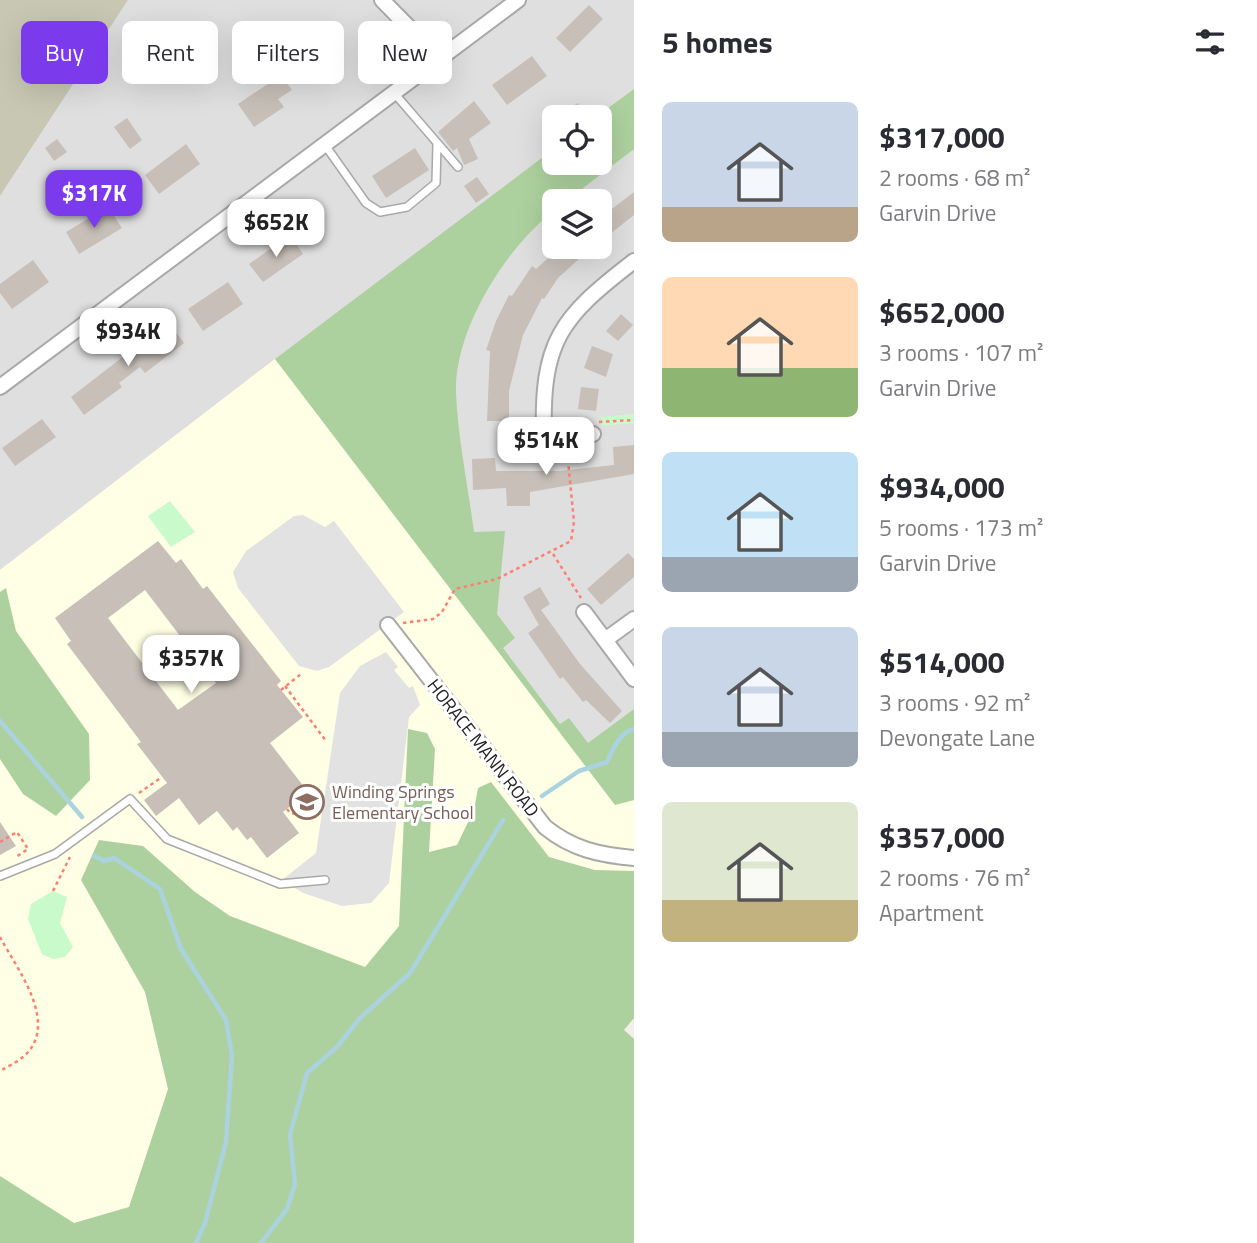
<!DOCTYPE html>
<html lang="en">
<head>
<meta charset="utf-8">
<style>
	:root { --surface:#fff; --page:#f7f7f7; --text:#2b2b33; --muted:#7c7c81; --accent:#7c3aed }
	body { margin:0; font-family:"Titillium Web",sans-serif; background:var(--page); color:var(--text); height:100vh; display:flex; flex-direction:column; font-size:26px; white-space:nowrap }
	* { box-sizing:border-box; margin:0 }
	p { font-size:23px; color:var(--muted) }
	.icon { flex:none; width:38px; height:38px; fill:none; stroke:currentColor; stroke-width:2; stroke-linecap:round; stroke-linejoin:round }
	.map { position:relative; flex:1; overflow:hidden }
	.drawer { display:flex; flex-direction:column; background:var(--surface); width:623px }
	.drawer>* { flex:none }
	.hud { position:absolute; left:21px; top:21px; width:508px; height:63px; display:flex; gap:14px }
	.fabs { position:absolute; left:542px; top:105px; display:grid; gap:14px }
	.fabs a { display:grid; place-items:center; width:70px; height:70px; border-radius:10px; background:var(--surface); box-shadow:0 7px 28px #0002; font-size:35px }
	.price { position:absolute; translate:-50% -60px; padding:0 16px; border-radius:14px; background:#fff; color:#222; font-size:23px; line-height:46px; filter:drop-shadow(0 2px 4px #0008) }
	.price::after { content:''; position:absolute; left:50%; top:42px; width:21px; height:16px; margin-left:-10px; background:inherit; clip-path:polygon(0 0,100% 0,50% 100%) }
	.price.active { background:var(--accent); color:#fff }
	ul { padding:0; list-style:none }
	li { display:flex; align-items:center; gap:21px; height:175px; padding:0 28px }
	li span { display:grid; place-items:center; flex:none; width:196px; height:140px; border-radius:10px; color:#555 }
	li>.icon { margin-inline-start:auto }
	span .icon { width:84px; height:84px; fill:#fffc; stroke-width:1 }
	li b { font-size:30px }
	h2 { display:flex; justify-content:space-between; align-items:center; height:84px; padding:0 28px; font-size:30px }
	.tag { padding:0 24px; border-radius:10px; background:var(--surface); box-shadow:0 7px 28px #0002; font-size:24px; line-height:63px }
	.tag.active { background:var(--accent); color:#fff }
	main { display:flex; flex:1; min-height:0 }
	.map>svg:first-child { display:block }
	.residential { fill:#e0dfdf; fill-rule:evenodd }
	.education { fill:#ffffe5 }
	.construction { fill:#c7c7b4 }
	.forest { fill:#add19e }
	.park { fill:#c8facc }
	.parking { fill:#e2e2e2 }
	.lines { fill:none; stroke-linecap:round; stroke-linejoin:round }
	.stream { stroke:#aad3df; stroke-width:4.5 }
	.building { fill:#c7bfb8; fill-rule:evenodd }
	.service-casing { stroke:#a9a9a9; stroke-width:10 }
	.minor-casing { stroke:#a9a9a9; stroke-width:18 }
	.path { stroke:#fa8072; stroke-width:2.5; stroke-dasharray:3.5 3.5; stroke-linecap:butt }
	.service { stroke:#fff; stroke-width:7 }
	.minor { stroke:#fff; stroke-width:14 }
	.labels { text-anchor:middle; stroke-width:6; stroke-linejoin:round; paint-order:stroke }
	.street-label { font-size:18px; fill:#222; stroke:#fff }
	.education-label { font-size:18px; fill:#785e54; stroke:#fff; text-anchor:start }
</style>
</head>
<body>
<main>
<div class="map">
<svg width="634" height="1243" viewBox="0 0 634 1243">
	<rect width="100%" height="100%" fill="#f2efe9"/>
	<path class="residential" d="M 128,0 L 634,0 L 634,800 L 615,805 L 275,359 L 0,570 L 0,196 ZM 555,117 L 600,117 L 600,163 L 555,163 ZM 555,201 L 600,201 L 600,247 L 555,247 Z"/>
	<path class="education" d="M 275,359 L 615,804 L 634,800 L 634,1018 L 445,1243 L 0,1243 L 0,570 Z"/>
	<path class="construction" d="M 0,0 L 128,0 L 0,196 Z"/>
	<path class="forest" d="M 634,89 L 634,149 L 566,201 L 555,201 L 555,210 C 506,247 454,330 456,393 C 458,439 468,486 474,532 L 505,531 L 497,614 L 515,638 L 503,648 L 560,724 L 569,718 L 588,743 L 634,709 L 634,800 L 615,805 L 275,359 L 555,148 L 555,163 L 600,163 L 600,117 L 596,117 Z
		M 6,588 L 16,631 L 89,734 L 90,780 L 56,816 L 23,794 L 0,759 L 0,592 Z
		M 408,729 L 427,733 L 435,749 L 429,852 L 457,845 L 474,810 L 478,788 L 491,782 L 549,857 L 595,870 L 634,871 L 634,1018 L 624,1030 L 634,1039 L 634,1243 L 0,1243 L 0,1176 L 74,1223 L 129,1207 L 168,1089 L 145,992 L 81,880 L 99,840 L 143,846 L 195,892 L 230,916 L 365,967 L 399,926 Z"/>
	<path class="park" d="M 634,414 L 634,423 L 601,426 L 601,417 Z
		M 170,501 L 195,532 L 171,547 L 148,516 Z
		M 53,891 L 67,897 L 60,923 L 73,947 L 65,957 L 53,959 L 42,954 L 28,919 L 31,904 Z"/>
	<path class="parking" d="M 303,515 L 325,527 L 334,521 L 404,612 L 329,667 L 317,671 L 299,666 L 238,588 L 233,572 L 246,551 L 294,516 Z
		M 386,652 L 398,667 L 394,670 L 409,688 L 413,686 L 420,705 L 409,717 L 389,883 L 371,903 L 342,906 L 303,893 L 282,880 L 316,853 L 340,693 L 360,666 Z"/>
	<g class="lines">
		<path class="stream" d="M 0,721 L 82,817
			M 542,796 L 579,771 L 607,762 C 613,749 620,732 634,729
			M 94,856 L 104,861 L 114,858 L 160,889 L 181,949 L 226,1020 L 232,1056 L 226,1142 L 205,1223 L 196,1243
			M 261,1243 L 287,1209 L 295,1184 L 290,1135 L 307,1073 L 338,1046 L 359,1019 L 410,973 L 503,820"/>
	</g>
	<path class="building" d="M 589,5 L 603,19 L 570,52 L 556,38 Z
		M 532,56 L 547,76 L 507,105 L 492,85 Z
		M 281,75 L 292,90 L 278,99 L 284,107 L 254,127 L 238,104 Z
		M 474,101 L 491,123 L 469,139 L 478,159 L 464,165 L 457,148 L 453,151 L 438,132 Z
		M 578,103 L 586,117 L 571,117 L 566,110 Z
		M 127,118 L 142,140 L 130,149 L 114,127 Z
		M 57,139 L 67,152 L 54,161 L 45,148 Z
		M 186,144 L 200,164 L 159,194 L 145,175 Z
		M 415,148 L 429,170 L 386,198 L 372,176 Z
		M 477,177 L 489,194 L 476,203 L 464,186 Z
		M 634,192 L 634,215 L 600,242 L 600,218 Z
		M 108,207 L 122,228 L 79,254 L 66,232 Z
		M 290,235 L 303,254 L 263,282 L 249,264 Z
		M 560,247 L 592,247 L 558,278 L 544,299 L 542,298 L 523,335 L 509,391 L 509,421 L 487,421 L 490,351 L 486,350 L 496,321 L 509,295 L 512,296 L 532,266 L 536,269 Z
		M 33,260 L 49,282 L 12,309 L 0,293 L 0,284 Z
		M 228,282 L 243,304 L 203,331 L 188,309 Z
		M 621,314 L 633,325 L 618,341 L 606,331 Z
		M 168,322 L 184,343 L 145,373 L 140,367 L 119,383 L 122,387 L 84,415 L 71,397 Z
		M 592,346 L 613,354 L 606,377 L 584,368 Z
		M 581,387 L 599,389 L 596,411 L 578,409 Z
		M 42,419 L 56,437 L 15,466 L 2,448 Z
		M 634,445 L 634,474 L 530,492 L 530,506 L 507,506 L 506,488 L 473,490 L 472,459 L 495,458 L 496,471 L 559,471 L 614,465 L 613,447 Z
		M 158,541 L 176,563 L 181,559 L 203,589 L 207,586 L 281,681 L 277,685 L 303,717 L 270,743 L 308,792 L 283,812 L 299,833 L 267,858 L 251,837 L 247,840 L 237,827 L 233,831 L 217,811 L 199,825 L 179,798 L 156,816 L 144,800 L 167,783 L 137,744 L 141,742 L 67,644 L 71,641 L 55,618 ZM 145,590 L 216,683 L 178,710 L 108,618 Z
		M 628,553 L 634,559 L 634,577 L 601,605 L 587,589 Z
		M 540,587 L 550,604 L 541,610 L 580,664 L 622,711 L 610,723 L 586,700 L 583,702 L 563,677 L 560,679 L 528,633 L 539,625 L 523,597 Z
		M 0,822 L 16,846 L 0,855 Z"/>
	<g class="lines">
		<g class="service-casing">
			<path id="service" d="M 395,94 L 458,167
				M 325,145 L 366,203 L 380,212 L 407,207 L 436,183 L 437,144
				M 0,876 L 55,854 L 130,799 L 167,839 L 280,884 L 325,880"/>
		</g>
		<g class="minor-casing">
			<path id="minor" d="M 382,0 L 441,60
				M 0,387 L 518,0
				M 544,438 C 541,341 560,318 634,261
				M 515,441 L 593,434
				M 584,612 L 634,679
				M 388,625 L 545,827 C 572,849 599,855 634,858
				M 605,640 L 634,619"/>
		</g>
		<path class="path" d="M 599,422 L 634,420
			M 553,554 L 581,598
			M 403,623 L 433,619 L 442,612 L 455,589 L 497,579 L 571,541 L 574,522 L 567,450
			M 285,686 L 326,741
			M 281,690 L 301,674
			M 139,793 L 162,777
			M 287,809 L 290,813 L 316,817
			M 0,842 L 17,832 L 28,849 L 16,857
			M 53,891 L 70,857
			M 0,937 C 17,969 61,1025 23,1057 C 17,1062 7,1067 0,1071"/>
		<use href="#service" class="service"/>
		<use href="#minor" class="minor"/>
	</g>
	<defs>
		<g id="school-ring" transform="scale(1.75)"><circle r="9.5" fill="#fff" stroke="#8d6e63" stroke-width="1.5"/><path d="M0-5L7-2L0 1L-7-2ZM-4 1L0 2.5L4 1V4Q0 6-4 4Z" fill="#8d6e63"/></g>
	</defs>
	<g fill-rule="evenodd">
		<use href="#school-ring" x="307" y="802"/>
	</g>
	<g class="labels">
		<g class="street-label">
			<text transform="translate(483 748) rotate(52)" y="6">HORACE MANN ROAD</text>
		</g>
		<g class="education-label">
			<text x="332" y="798">Winding Springs<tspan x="332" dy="21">Elementary School</tspan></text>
		</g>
	</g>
</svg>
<div class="fabs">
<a><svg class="icon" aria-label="locate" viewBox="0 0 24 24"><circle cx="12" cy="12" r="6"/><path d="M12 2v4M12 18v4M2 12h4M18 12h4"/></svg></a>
<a><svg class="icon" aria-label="layers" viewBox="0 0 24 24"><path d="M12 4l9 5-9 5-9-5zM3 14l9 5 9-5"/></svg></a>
</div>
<b class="price active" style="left:94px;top:230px">$317K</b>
<b class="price" style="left:276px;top:259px">$652K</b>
<b class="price" style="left:128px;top:368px">$934K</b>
<b class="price" style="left:546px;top:477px">$514K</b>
<b class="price" style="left:191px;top:695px">$357K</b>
<div class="hud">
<a class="tag active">Buy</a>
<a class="tag">Rent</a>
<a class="tag">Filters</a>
<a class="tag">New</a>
</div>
</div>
<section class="drawer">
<h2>5 homes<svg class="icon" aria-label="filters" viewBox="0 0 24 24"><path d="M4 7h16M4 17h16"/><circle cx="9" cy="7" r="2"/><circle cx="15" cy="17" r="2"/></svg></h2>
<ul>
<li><span style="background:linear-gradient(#c9d6e8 75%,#b9a48a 0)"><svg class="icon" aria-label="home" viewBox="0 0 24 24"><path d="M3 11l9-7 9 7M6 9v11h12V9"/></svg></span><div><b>$317,000</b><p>2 rooms · 68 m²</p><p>Garvin Drive</p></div></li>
<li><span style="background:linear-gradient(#ffd9b3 65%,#8fb573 0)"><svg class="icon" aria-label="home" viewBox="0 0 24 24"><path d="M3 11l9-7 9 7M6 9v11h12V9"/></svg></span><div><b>$652,000</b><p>3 rooms · 107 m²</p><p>Garvin Drive</p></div></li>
<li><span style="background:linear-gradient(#bfe0f5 75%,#9aa5b1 0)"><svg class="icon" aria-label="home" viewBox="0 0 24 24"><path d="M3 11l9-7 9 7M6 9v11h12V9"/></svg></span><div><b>$934,000</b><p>5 rooms · 173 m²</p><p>Garvin Drive</p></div></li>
<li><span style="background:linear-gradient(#c9d6e8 75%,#9aa5b1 0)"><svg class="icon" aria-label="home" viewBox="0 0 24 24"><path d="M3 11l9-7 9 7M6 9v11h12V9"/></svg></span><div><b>$514,000</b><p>3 rooms · 92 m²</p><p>Devongate Lane</p></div></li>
<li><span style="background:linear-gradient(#dfe7d0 70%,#c2b280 0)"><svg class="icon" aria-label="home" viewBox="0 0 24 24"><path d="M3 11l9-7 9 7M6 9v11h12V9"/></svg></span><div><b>$357,000</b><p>2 rooms · 76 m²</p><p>Apartment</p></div></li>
</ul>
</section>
</main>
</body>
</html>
